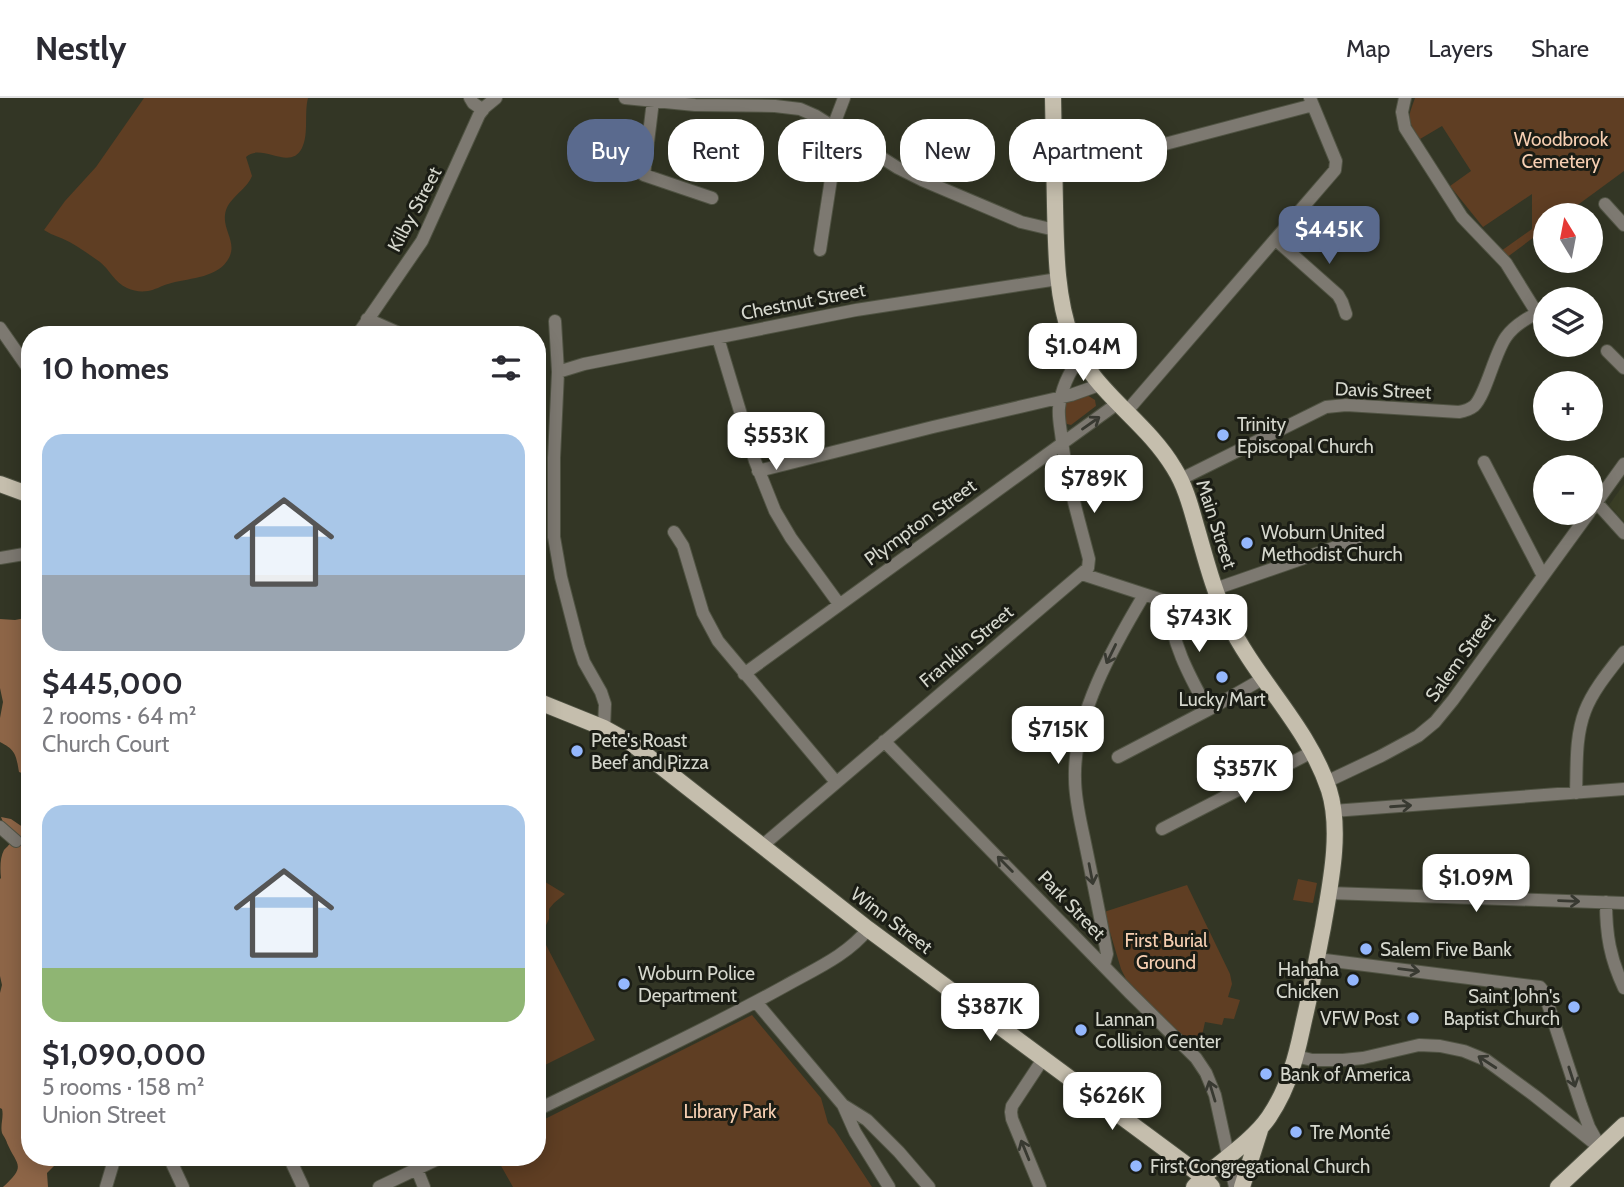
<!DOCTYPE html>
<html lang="en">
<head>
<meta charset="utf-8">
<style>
	:root { --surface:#fff; --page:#f7f7f7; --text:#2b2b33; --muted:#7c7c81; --line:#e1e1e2; --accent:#5a6a8e }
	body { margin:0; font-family:Cabin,sans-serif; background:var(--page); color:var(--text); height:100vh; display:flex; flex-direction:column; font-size:26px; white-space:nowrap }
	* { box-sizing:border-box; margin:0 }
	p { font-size:23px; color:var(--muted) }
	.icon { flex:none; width:38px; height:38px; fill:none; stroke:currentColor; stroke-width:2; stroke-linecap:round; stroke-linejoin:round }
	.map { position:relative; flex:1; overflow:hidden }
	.sheet { position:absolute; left:21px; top:228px; width:525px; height:840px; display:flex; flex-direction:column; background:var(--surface); border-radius:28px; box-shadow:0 4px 18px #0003 }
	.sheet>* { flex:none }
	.hud { position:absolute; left:567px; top:21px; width:665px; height:63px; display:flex; gap:14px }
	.needle { width:46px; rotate:350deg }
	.controls { position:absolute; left:1533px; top:105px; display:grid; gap:14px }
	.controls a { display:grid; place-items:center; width:70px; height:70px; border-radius:50%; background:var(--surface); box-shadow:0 4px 18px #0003; font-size:35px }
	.price { position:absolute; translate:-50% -60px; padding:0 16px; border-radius:14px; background:#fff; color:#222; font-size:23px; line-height:46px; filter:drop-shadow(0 2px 4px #0008) }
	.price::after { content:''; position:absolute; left:50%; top:42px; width:21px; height:16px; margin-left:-10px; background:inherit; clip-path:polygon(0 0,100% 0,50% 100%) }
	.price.active { background:var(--accent); color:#fff }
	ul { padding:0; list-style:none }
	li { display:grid; align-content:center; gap:14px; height:371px; padding:0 21px }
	li span { display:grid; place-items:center; height:217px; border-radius:21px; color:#555 }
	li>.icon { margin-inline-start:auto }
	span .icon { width:126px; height:126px; fill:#fffc; stroke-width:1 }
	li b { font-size:30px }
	h2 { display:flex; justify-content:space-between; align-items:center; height:84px; padding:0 21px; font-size:30px }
	.tag { padding:0 24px; border-radius:28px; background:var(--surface); box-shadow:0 4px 18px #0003; font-size:24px; line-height:63px }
	.tag.active { background:var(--accent); color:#fff }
	header { display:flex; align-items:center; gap:42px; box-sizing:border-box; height:98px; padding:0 35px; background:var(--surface); border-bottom:2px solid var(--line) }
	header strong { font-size:33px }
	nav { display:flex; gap:38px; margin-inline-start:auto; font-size:24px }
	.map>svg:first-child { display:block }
	.built { fill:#3a3e26 }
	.green { fill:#5f3e23 }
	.forest { fill:#8d6547 }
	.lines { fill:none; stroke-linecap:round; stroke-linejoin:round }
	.minor-casing { stroke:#505343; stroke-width:14 }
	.major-casing { stroke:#505343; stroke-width:18 }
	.minor { stroke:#7d7971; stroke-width:12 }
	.major { stroke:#c5bead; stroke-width:16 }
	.oneway { stroke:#383931 }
	.poi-dot { fill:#94b7fd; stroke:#1b1d15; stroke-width:2.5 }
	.labels { text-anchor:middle; stroke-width:6; stroke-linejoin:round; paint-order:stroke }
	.park-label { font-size:19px; fill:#f6cfb2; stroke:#1b1d15 }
	.street-label { font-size:19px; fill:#d5d7cd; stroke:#1b1d15 }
	.poi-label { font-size:19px; fill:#d5d7cd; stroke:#1b1d15; text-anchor:start }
</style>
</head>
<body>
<header>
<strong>Nestly</strong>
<nav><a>Map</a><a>Layers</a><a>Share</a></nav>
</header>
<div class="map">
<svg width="1624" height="1089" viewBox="0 0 1624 1089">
	<rect width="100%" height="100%" fill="#333625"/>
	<path class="built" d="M 1624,386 L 1624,424 L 1609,407 Z"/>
	<path class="green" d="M 144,0 L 308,0 C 304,15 309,36 302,50 C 290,74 261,44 246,59 L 252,78 C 246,93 227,100 225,117 C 223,134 239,146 227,163 C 215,181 186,180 168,186 C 161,188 155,192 148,193 C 140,194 134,193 127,190 C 114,184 110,172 100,164 C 91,158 82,151 73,146 C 64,140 53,138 44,132 L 65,103 L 96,69 Z
		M 1415,0 L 1624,0 L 1624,73 L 1564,117 L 1545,117 L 1545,131 L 1506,160 L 1501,153 L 1532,131 L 1532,96 L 1483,129 L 1450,88 L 1471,73 L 1442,28 L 1420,41 C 1407,21 1407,22 1415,0 Z
		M 189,229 L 205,230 L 220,236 L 139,236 Z
		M 1087,297 L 1095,302 L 1096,308 L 1071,327 L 1067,326 L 1064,323 L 1065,303 Z
		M 537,779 L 565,796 L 554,805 L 549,811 L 549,821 L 537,846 Z
		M 1298,781 L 1317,785 L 1313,805 L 1293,802 Z
		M 1187,787 L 1230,876 L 1232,886 L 1228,899 L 1240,902 L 1234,921 L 1224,920 L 1222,927 L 1205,924 L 1199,951 L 1170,926 L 1126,881 L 1121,871 L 1104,814 Z
		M 544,843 L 595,942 L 537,971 L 537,857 Z
		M 752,917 L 821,1000 L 828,1025 L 834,1031 L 872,1089 L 513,1089 L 496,1059 L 537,1059 L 537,1025 Z"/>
	<path class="forest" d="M 30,519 L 30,678 L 19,674 C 16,657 16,652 0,644 L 0,620 L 3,604 L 0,590 L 0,521 L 15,522 Z
		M 1,719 L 11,721 L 30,734 L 30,1059 L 63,1059 L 47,1075 L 48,1089 L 3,1089 C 27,1067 17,1068 7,1045 C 7,1043 3,1037 2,1035 C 0,1027 4,1019 2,1011 L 0,1010 L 0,895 L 2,887 L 0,878 L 0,781 L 1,780 C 0,771 0,759 4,752 C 6,750 9,747 11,744 Z"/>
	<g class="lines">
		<g class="minor-casing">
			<path id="minor" d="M 470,0 L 473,5 L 483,12
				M 625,0 L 695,7 L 775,8 L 800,11 L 816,18 L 898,70 L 922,82 L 1021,124 L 1055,132
				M 1405,0 L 1402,14 L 1405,30 L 1462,119 L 1506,165 L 1537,215
				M 653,3 L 644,77 L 712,100
				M 833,29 L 844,0
				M 1054,72 L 1070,71 L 1313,7
				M 1605,106 L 1624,127
				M 1276,142 L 1338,197 L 1342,204 L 1346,216
				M 820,152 L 831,81 L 836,67 L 849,39
				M 1566,201 L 1567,201
				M 367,221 L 401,236
				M 555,223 L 558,274 L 554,360 L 554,439 L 561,479 L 579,549 L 584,564 L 601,594 L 605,606 L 604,630
				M 0,230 L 30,273
				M 358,236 L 422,143 L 479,17 L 485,9 L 496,0
				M 718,240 L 755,363 L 775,413 L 791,440 L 839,506
				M 1607,253 L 1624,270
				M 558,274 L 584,266 L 856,212 L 1058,181
				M 1127,313 L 1335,72 L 1336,63 L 1310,0
				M 1484,364 L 1543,478
				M 758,373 L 933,329 L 1071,297 L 1099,287
				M 1181,381 L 1326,309 L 1346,307 L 1459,314 C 1465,313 1469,312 1474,308 C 1486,297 1494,256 1506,239 C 1515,226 1531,218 1545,211
				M 1596,404 L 1624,435
				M 1591,412 L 1624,366
				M 674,434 L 683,448 L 703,515 L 718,543 L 836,684
				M 0,460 L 30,455
				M 1082,476 L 1208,517 L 1225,515
				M 1215,491 L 1356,442
				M 1169,505 C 1170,543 1190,579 1208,612
				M 744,576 L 1118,305
				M 884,643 L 1130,895 L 1196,960 L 1206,975 L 1215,997 L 1235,1089
				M 1118,659 L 1208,612 L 1264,580
				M 1326,684 L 1381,658 L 1418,638 L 1435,624 L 1453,602 L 1589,415
				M 1576,695 C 1577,668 1575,639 1585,613 C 1593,592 1610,572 1624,554
				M 1333,713 L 1624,691
				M 0,729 L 16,743
				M 1162,731 L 1312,654
				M 762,748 L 1088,470 L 1089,461 C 1079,422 1067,383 1062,343 C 1061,332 1058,321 1059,310 C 1061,292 1069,274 1080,260
				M 1329,795 L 1624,805
				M 1606,804 C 1606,837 1610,860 1624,890
				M 1317,861 L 1540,889 L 1544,894 L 1581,1007 L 1589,1029 L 1600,1049
				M 1104,867 L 1107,856 C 1100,817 1092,779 1084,740 C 1080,721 1075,701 1075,681 C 1073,619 1113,549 1144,497
				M 756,904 L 843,1007
				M 1296,958 L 1312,962 L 1343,962 L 1363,960 L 1419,947 L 1440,948 L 1464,953 L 1486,962 L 1535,998 L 1594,1045
				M 537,1012 C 620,971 704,933 785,888 C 813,872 848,857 868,831
				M 169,1059 L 183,1089
				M 289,1059 L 303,1089
				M 412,1059 L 424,1089
				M 106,1089 L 115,1059
				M 379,1089 L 442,1059
				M 889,1089 L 855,1034 L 843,1007 L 867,1022 L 899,1054 L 929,1089
				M 1040,1089 L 1012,1021 L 1011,1014 L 1012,1008 L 1043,961"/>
		</g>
		<g class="major-casing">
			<path id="major" d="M 1053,0 C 1054,36 1054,72 1055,108 C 1056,151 1056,198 1071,239 C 1091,293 1145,321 1174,370 C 1186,389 1191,410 1197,431 C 1206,462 1214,494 1228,523 C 1256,582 1308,628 1329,692 C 1342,733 1330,788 1323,829 C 1317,859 1312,888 1305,918 C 1301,935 1298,953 1292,970 C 1287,987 1279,1004 1269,1019 C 1254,1041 1223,1062 1203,1079 L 1194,1089
				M 0,386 L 30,397
				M 537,603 L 604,630 L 631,645 L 868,831 L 1203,1079 L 1212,1089
				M 1242,1089 L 1260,1032
				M 1558,1089 L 1624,1027"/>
		</g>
		<use href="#minor" class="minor"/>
		<use href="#major" class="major"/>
	</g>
	<defs><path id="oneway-shaft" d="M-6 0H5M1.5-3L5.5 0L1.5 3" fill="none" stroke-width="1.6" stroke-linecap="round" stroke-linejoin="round" transform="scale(1.75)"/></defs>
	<g class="oneway">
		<use href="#oneway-shaft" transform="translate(1091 325) rotate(-35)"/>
		<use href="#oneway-shaft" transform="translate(1111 556) rotate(116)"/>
		<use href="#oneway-shaft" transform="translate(1401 708) rotate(-4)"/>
		<use href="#oneway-shaft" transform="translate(1005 766) rotate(-135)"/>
		<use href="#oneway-shaft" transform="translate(1091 776) rotate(79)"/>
		<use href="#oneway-shaft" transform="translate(1569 803) rotate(2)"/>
		<use href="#oneway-shaft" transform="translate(1409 872) rotate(7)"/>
		<use href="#oneway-shaft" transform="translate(1487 964) rotate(-147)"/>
		<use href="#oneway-shaft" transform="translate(1572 979) rotate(72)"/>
		<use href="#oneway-shaft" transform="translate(1212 993) rotate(-107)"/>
		<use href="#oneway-shaft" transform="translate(1025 1052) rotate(-112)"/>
	</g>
	<g class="poi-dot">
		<circle cx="1223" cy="337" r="7"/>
		<circle cx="1247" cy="445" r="7"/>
		<circle cx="1222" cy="579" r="7"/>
		<circle cx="577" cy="653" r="7"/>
		<circle cx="1366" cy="851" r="7"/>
		<circle cx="1353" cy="882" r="7"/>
		<circle cx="624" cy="886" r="7"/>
		<circle cx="1574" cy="909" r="7"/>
		<circle cx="1413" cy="920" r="7"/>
		<circle cx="1081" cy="932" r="7"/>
		<circle cx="1266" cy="976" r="7"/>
		<circle cx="1296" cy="1034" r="7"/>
		<circle cx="1136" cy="1068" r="7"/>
	</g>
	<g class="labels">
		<g class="park-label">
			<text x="1561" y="48">Woodbrook<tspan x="1561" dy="22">Cemetery</tspan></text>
			<text x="1166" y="849">First Burial<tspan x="1166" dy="22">Ground</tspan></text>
			<text x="730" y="1020">Library Park</text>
		</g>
		<g class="street-label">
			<text transform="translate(414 111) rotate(-62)" y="7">Kilby Street</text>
			<text transform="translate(803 203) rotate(-11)" y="7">Chestnut Street</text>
			<text transform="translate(1383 292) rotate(2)" y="7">Davis Street</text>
			<text transform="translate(920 424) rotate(-36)" y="7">Plympton Street</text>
			<text transform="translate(1217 426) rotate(72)" y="7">Main Street</text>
			<text transform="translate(966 548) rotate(-40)" y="7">Franklin Street</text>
			<text transform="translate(1460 559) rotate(-54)" y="7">Salem Street</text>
			<text transform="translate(1072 807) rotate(46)" y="7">Park Street</text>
			<text transform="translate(892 822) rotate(37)" y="7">Winn Street</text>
		</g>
		<g class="poi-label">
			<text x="1237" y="333">Trinity<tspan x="1237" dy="22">Episcopal Church</tspan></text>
			<text x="1261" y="441">Woburn United<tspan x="1261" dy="22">Methodist Church</tspan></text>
			<text x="1222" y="608" text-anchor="middle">Lucky Mart</text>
			<text x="591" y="649">Pete's Roast<tspan x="591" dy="22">Beef and Pizza</tspan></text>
			<text x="1380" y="858">Salem Five Bank</text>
			<text x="1339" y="878" text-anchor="end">Hahaha<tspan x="1339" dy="22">Chicken</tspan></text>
			<text x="638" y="882">Woburn Police<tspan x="638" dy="22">Department</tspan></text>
			<text x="1560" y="905" text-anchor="end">Saint John's<tspan x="1560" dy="22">Baptist Church</tspan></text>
			<text x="1399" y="927" text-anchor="end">VFW Post</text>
			<text x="1095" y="928">Lannan<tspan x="1095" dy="22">Collision Center</tspan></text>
			<text x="1280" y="983">Bank of America</text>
			<text x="1310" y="1041">Tre Monté</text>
			<text x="1150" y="1075">First Congregational Church</text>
		</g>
	</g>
</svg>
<div class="controls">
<a><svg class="needle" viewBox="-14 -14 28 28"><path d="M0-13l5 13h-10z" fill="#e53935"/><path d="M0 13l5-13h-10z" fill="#7c7c81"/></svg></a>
<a><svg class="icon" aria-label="layers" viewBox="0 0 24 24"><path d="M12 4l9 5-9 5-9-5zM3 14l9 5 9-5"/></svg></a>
<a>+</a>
<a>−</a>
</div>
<b class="price active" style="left:1329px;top:168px">$445K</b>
<b class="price" style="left:1083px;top:285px">$1.04M</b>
<b class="price" style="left:776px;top:374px">$553K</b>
<b class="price" style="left:1094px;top:417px">$789K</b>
<b class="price" style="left:1199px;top:556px">$743K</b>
<b class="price" style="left:1058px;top:668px">$715K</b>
<b class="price" style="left:1245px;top:707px">$357K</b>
<b class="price" style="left:1476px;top:816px">$1.09M</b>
<b class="price" style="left:990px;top:945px">$387K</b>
<b class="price" style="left:1112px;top:1034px">$626K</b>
<div class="hud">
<a class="tag active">Buy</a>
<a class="tag">Rent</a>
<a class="tag">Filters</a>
<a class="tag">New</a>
<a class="tag">Apartment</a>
</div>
<section class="sheet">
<h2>10 homes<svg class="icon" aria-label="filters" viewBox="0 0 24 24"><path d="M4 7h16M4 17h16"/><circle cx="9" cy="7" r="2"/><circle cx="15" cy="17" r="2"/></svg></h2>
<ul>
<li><span style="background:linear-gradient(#a9c7e8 65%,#9aa5b1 0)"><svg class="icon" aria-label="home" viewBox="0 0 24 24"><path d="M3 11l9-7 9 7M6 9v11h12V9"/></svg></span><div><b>$445,000</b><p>2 rooms · 64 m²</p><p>Church Court</p></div></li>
<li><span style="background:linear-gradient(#a9c7e8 75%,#8fb573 0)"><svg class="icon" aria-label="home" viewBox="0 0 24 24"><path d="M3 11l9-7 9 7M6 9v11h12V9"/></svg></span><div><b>$1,090,000</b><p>5 rooms · 158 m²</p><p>Union Street</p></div></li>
</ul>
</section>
</div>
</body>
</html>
